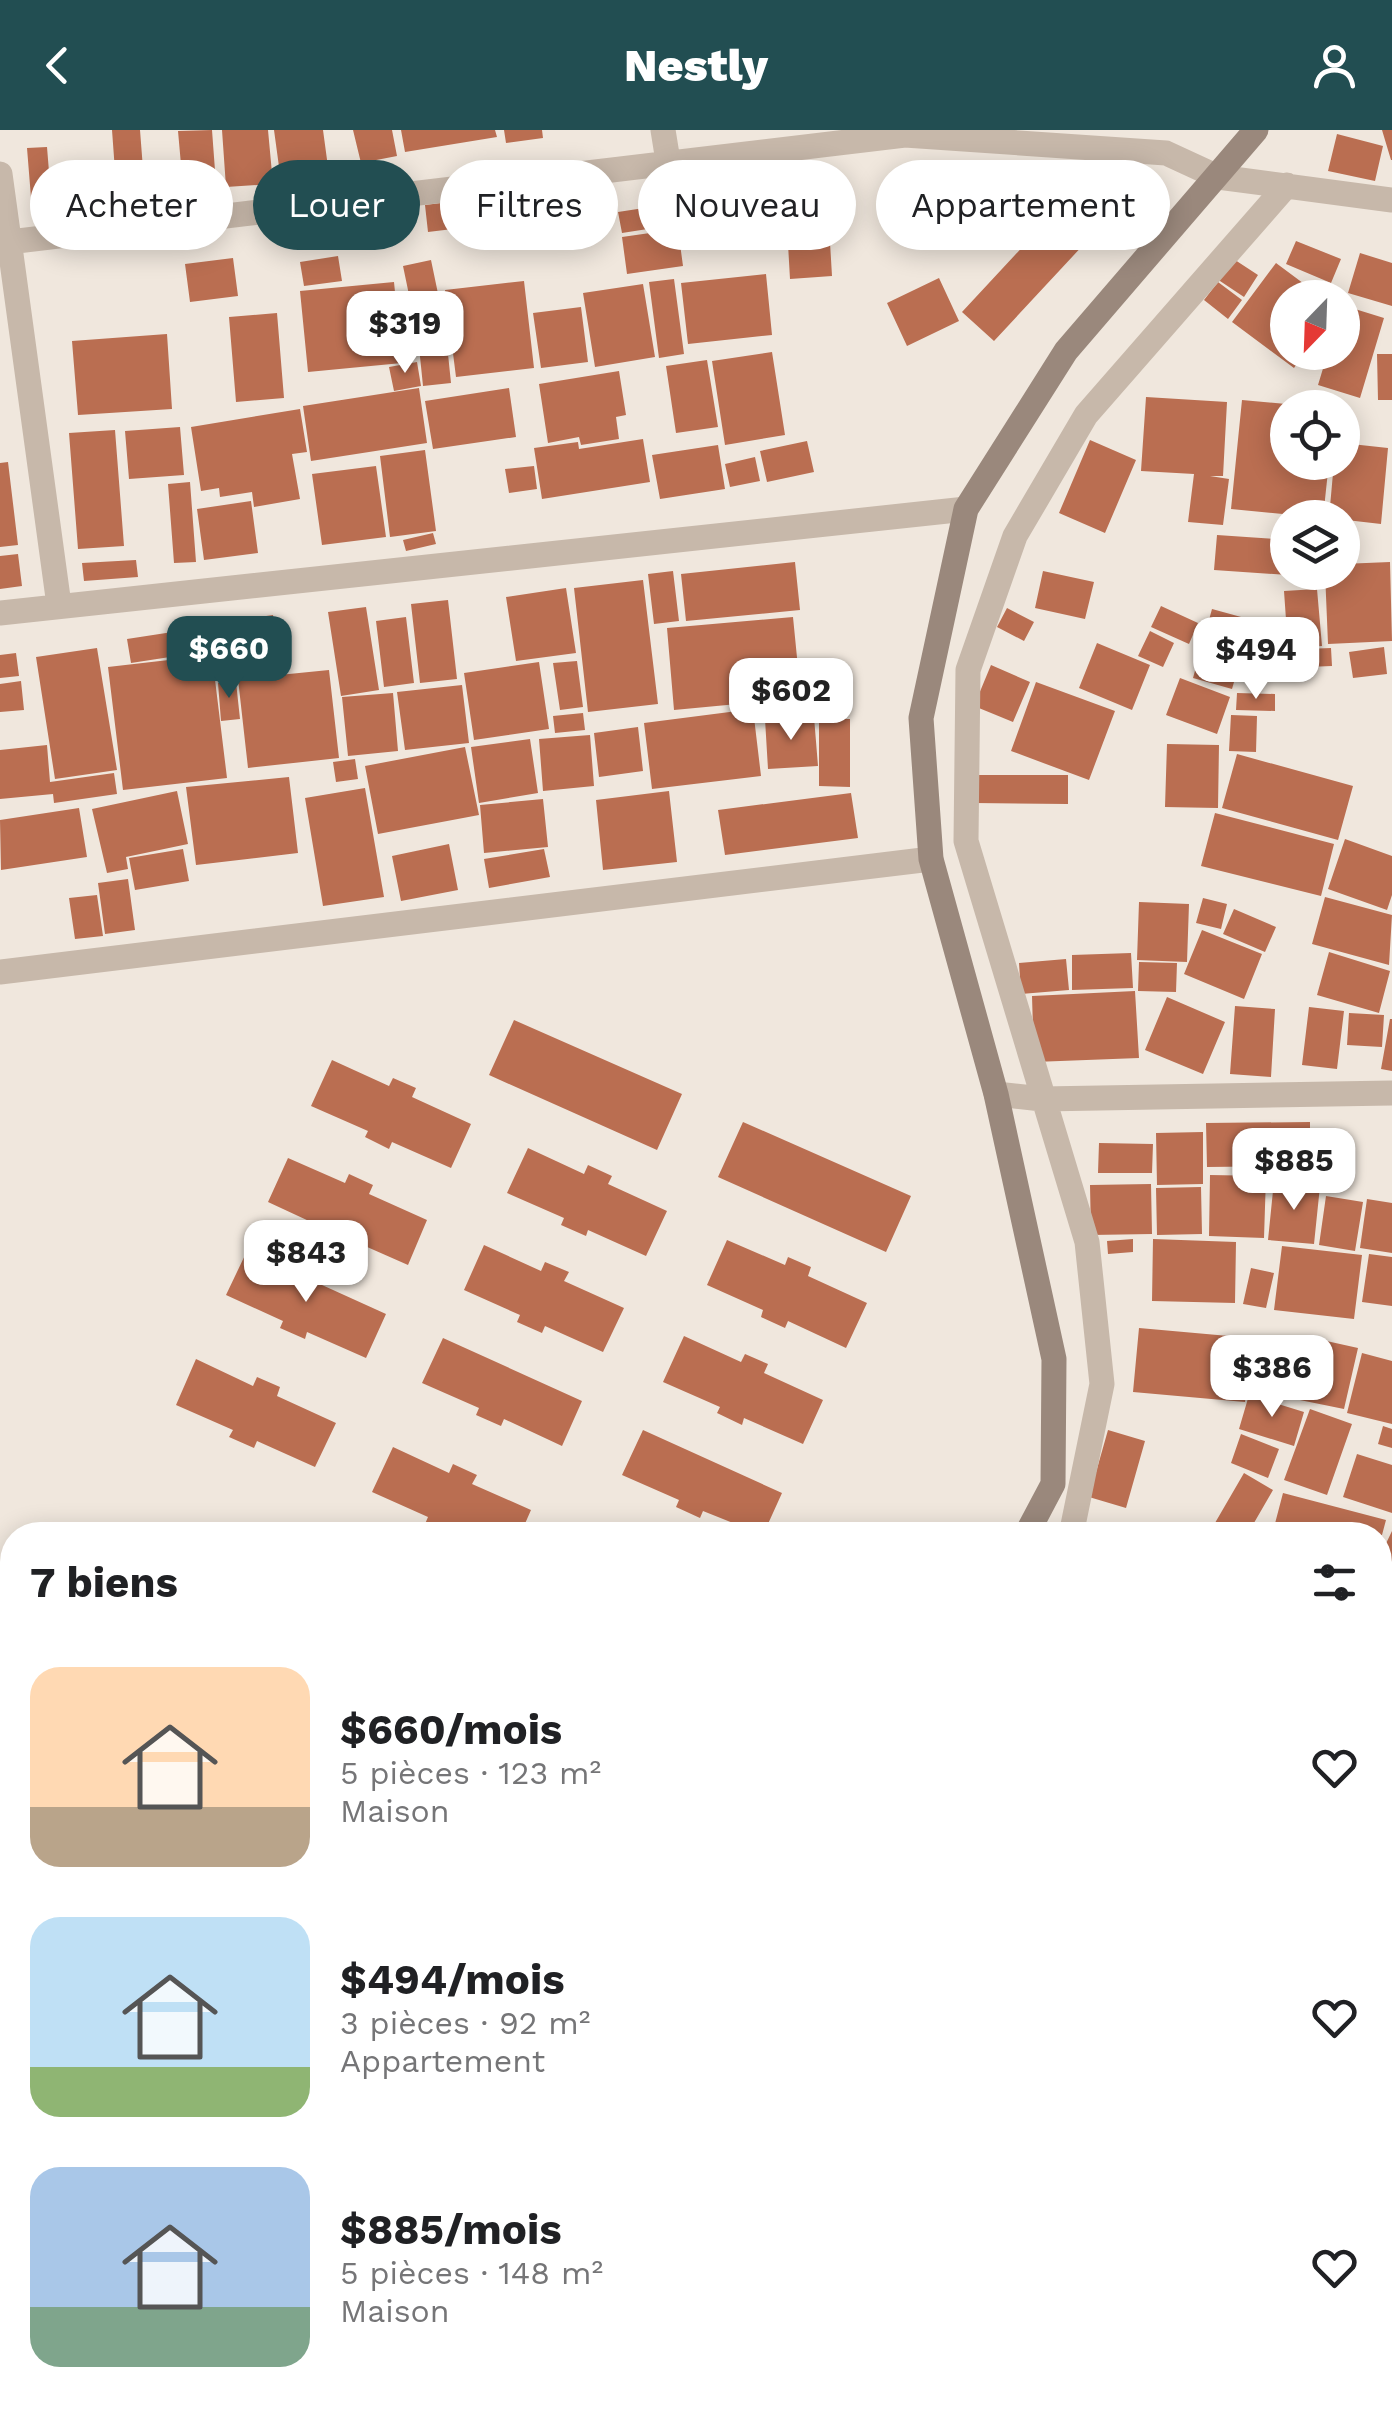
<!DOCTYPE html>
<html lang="fr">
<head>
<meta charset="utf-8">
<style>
	:root { --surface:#fff; --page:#f6f6f6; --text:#202124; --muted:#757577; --accent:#224e52 }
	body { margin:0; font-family:"Work Sans",sans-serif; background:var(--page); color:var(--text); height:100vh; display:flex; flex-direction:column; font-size:38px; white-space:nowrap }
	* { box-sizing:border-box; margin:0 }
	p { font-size:32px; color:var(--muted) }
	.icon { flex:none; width:55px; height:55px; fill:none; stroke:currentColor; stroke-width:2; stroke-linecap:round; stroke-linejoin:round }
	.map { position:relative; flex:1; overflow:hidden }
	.sheet { position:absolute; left:0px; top:1392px; width:1392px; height:892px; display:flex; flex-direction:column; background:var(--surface); border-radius:40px 40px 0 0; box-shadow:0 5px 25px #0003 }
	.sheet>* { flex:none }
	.guide { position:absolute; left:30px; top:30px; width:1332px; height:90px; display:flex; gap:20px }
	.needle { width:65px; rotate:203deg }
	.controls { position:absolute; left:1270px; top:150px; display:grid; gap:20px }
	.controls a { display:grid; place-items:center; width:90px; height:90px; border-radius:50%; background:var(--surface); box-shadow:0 5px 25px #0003; font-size:50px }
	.price { position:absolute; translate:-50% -85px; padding:0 22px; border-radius:20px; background:#fff; color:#222; font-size:32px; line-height:65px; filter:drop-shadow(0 2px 5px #0008) }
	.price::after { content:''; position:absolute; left:50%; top:60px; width:30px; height:22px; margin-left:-15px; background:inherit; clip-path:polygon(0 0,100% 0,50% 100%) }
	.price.active { background:var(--accent); color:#fff }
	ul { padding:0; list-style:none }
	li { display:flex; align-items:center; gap:30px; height:250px; padding:0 30px }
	li span { display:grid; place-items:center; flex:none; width:280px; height:200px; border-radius:30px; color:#555 }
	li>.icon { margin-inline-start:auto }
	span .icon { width:120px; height:120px; fill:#fffc; stroke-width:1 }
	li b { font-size:42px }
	h2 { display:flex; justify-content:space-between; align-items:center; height:120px; padding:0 30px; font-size:42px }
	.pill { padding:0 35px; border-radius:45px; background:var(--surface); box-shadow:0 5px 25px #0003; font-size:35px; line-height:90px }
	.pill.active { background:var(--accent); color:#fff }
	header { display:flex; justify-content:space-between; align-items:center; height:130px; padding:0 30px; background:var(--accent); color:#fff; font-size:45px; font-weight:800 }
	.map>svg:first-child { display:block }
	.building { fill:#ba6e51 }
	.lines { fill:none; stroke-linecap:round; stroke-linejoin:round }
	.street { stroke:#c7b8aa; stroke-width:25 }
	.secondary { stroke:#9a887c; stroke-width:25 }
</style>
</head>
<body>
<header><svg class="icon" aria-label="back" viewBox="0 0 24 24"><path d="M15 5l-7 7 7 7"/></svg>Nestly<svg class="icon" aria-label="person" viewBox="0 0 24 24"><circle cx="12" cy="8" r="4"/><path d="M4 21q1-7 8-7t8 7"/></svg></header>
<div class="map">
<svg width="1392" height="2283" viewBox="0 0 1392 2283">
	<rect width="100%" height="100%" fill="#f0e7dd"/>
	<path class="building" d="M 112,0 L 140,0 L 143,39 L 115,41 Z
		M 212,0 L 216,54 L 183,57 L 178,1 Z
		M 222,0 L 268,0 L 273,54 L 226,57 Z
		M 274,0 L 323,0 L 328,37 L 280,44 Z
		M 353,0 L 392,0 L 397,26 L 361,33 Z
		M 401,0 L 495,0 L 497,7 L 405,22 Z
		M 504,0 L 542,0 L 543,8 L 506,13 Z
		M 1382,0 L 1392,0 L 1392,30 L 1391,30 Z
		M 1337,4 L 1383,16 L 1375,51 L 1328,41 Z
		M 47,17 L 52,79 L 32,80 L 27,18 Z
		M 1005,31 L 1011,87 L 904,98 L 898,41 Z
		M 148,45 L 150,72 L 62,79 L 61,52 Z
		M 801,61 L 807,102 L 769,106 L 764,66 Z
		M 507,65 L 511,92 L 428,102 L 425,75 Z
		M 683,72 L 686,93 L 622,103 L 618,82 Z
		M 1054,83 L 1086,112 L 994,211 L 962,182 Z
		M 550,85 L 555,112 L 526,117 L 521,91 Z
		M 678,99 L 683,136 L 627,144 L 622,107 Z
		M 1296,111 L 1341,129 L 1331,153 L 1286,134 Z
		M 830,112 L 832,146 L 790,149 L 788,114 Z
		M 1360,123 L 1392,133 L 1392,176 L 1348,163 Z
		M 338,126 L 342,151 L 304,156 L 300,132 Z
		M 233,128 L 238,166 L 190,172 L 185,134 Z
		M 1232,128 L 1258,145 L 1244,167 L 1217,149 Z
		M 431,130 L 441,178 L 413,184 L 403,136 Z
		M 1276,133 L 1323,168 L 1288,168 L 1288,222 L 1305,222 L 1294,238 L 1232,192 Z
		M 766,144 L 772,205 L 688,214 L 681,153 Z
		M 939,148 L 959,191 L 907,216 L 887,173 Z
		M 674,149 L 684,224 L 659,228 L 649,152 Z
		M 524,151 L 534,238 L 456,247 L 445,160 Z
		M 394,152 L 402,233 L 308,242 L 300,161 Z
		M 1218,152 L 1242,170 L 1228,189 L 1204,170 Z
		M 643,154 L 655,227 L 595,237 L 583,163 Z
		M 1342,175 L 1384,188 L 1360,268 L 1318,255 L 1328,222 L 1342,222 Z
		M 581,177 L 588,232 L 541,238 L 533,183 Z
		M 277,183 L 284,268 L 236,272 L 229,187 Z
		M 445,195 L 451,253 L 423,256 L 417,197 Z
		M 167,204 L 172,279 L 78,285 L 72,211 Z
		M 772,222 L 785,305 L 725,315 L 712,231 Z
		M 1377,224 L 1392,224 L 1392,270 L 1378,270 Z
		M 707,230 L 718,297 L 676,303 L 666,236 Z
		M 417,232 L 421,256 L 394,261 L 389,237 Z
		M 619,241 L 626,285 L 616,287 L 619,309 L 581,315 L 579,307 L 548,313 L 539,254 Z
		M 419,258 L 427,313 L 311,331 L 303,276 Z
		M 509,258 L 516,307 L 433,319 L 425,271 Z
		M 1146,267 L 1227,272 L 1223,346 L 1210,346 L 1229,349 L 1223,395 L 1188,392 L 1194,344 L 1141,341 Z
		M 1242,270 L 1297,275 L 1288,278 L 1288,332 L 1329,332 L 1323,388 L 1231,379 Z
		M 300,279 L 307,322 L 292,324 L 300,369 L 254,377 L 252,362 L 220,367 L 219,358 L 201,361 L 191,297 Z
		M 180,297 L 184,345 L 129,349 L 125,301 Z
		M 115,300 L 124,416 L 78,419 L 69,303 Z
		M 643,309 L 650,352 L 542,369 L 534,318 L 578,312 L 579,319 Z
		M 1090,310 L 1136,330 L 1105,403 L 1059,383 Z
		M 807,311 L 814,342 L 767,352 L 760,321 Z
		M 1342,313 L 1388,318 L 1381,394 L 1329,388 L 1334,332 L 1342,332 Z
		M 718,315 L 725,359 L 660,369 L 652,325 Z
		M 425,320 L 436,401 L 390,407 L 380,326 Z
		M 755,327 L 760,351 L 730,357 L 725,334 Z
		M 8,332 L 18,415 L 0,417 L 0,333 Z
		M 376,336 L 386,407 L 322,415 L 312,344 Z
		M 534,336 L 537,359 L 509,363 L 505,339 Z
		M 190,352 L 196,432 L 174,433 L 168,354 Z
		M 251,371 L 258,423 L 204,430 L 197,379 Z
		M 433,403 L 436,414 L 406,421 L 403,410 Z
		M 1217,405 L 1288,410 L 1288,445 L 1214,440 Z
		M 18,424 L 22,456 L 0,459 L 0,426 Z
		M 136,430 L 138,447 L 84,451 L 82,433 Z
		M 795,432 L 800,480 L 686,491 L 681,444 Z
		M 1390,432 L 1392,511 L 1328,514 L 1325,442 L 1342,442 L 1342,434 Z
		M 673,441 L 679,491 L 654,494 L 648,444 Z
		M 1043,441 L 1094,452 L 1085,489 L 1035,478 Z
		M 643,450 L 658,574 L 588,582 L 574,458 Z
		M 566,458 L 576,523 L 516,531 L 506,467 Z
		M 1317,459 L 1322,516 L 1288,518 L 1284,461 Z
		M 448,470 L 457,549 L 420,553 L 411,474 Z
		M 1161,476 L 1198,493 L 1189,514 L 1151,497 Z
		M 366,477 L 379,560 L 341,566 L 328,482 Z
		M 1007,478 L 1034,492 L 1024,511 L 997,497 Z
		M 1212,479 L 1252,490 L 1232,559 L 1193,548 Z
		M 273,485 L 281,540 L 218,548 L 210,494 Z
		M 406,487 L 414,553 L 384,557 L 376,491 Z
		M 793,487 L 801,568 L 674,580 L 667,498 Z
		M 205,497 L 209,521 L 131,533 L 127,509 Z
		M 1150,501 L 1174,513 L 1163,537 L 1138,526 Z
		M 1097,513 L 1150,535 L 1132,580 L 1079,558 Z
		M 1384,517 L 1387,544 L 1353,548 L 1349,522 Z
		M 97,518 L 117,640 L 55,649 L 36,527 Z
		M 1331,518 L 1332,536 L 1307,537 L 1306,519 Z
		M 16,523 L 19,546 L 0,548 L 0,525 Z
		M 212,525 L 227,648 L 123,660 L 108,537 Z
		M 577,531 L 583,577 L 560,580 L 553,533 Z
		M 539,532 L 549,599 L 474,610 L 464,543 Z
		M 991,535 L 1030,552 L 1013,592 L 974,576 Z
		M 329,540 L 339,628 L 248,638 L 238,549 Z
		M 1180,548 L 1230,567 L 1217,604 L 1166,585 Z
		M 21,551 L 24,580 L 0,582 L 0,554 Z
		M 236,552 L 240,589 L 221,591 L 218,553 Z
		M 1036,552 L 1115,581 L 1089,650 L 1011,621 Z
		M 462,555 L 469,613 L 405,620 L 397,562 Z
		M 393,563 L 398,621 L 348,626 L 342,567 Z
		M 1237,563 L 1275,564 L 1275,581 L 1236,580 Z
		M 753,579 L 761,646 L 652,659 L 644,593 Z
		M 583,583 L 585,600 L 555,603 L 553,586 Z
		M 1231,585 L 1257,586 L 1256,622 L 1229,621 Z
		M 814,587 L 818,636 L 768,639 L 765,589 Z
		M 819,589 L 850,589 L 850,657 L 819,656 Z
		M 638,597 L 643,641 L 599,647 L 594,603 Z
		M 590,605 L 594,656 L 543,661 L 539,609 Z
		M 530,609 L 538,663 L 479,673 L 471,617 Z
		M 1167,614 L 1219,615 L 1218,678 L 1165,677 Z
		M 47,615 L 50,652 L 114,643 L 117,664 L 54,673 L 53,664 L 0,669 L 0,620 Z
		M 465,617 L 479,685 L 378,704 L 365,636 Z
		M 1237,624 L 1353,656 L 1338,710 L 1222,678 Z
		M 355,629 L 358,649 L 336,652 L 333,632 Z
		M 974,645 L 1068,645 L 1068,674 L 974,673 Z
		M 289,647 L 298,723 L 196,735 L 186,657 Z
		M 365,658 L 384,767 L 323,776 L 305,668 Z
		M 177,661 L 188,714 L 126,727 L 128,739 L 107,743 L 92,679 Z
		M 669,661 L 677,732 L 603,740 L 596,670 Z
		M 851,663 L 858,708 L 725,725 L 718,680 Z
		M 543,669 L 548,717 L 484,723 L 480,675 Z
		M 79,678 L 87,727 L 1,740 L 0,690 Z
		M 1215,683 L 1334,714 L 1321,766 L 1201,736 Z
		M 1345,709 L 1392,726 L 1392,765 L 1387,780 L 1328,759 Z
		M 449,714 L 458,760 L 401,771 L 392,726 Z
		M 183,719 L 189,751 L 135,760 L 129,728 Z
		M 544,719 L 550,747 L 489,758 L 484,729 Z
		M 128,749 L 135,800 L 105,804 L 98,753 Z
		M 97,765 L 103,806 L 75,809 L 69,768 Z
		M 1325,767 L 1392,785 L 1389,835 L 1312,814 Z
		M 1203,768 L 1227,774 L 1221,799 L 1196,793 Z
		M 1139,772 L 1189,774 L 1187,832 L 1137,830 Z
		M 1234,779 L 1276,797 L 1265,822 L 1223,804 Z
		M 1202,800 L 1262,824 L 1244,869 L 1184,844 Z
		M 1329,822 L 1390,841 L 1379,883 L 1317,865 Z
		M 1131,823 L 1133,858 L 1072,860 L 1072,825 Z
		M 1066,829 L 1069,860 L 1021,864 L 1019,833 Z
		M 1139,832 L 1177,833 L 1176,862 L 1138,861 Z
		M 1135,861 L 1139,928 L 1034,932 L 1032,866 Z
		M 1167,867 L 1225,892 L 1203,944 L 1145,920 Z
		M 1235,876 L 1275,879 L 1271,947 L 1230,944 Z
		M 1309,877 L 1344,881 L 1337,939 L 1302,935 Z
		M 1349,883 L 1384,885 L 1382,917 L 1347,915 Z
		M 1390,889 L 1392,889 L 1392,941 L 1381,939 Z
		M 514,890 L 682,964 L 657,1020 L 489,945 Z
		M 332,930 L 389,956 L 393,948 L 416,958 L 412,967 L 471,994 L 451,1038 L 392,1012 L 389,1019 L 365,1007 L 368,1001 L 311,976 Z
		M 743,992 L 911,1066 L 886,1122 L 718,1047 Z
		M 1310,992 L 1310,1036 L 1207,1037 L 1206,993 Z
		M 1203,1002 L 1203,1054 L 1157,1055 L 1156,1003 Z
		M 1099,1013 L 1153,1014 L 1152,1043 L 1098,1043 Z
		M 528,1018 L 584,1044 L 588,1035 L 612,1046 L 608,1054 L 667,1081 L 646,1126 L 588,1100 L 586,1106 L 561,1095 L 564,1088 L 507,1063 Z
		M 288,1028 L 345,1053 L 349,1044 L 373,1055 L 369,1064 L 427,1090 L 408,1135 L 349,1109 L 346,1115 L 321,1104 L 324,1098 L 268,1072 Z
		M 1210,1045 L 1266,1046 L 1264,1108 L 1209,1106 Z
		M 1274,1051 L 1320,1056 L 1314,1114 L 1268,1110 Z
		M 1151,1054 L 1152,1104 L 1091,1105 L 1090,1055 Z
		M 1201,1057 L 1202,1104 L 1157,1105 L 1156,1058 Z
		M 1326,1066 L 1363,1072 L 1355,1121 L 1319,1115 Z
		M 1367,1069 L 1392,1073 L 1392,1123 L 1360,1118 Z
		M 1133,1109 L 1133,1122 L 1108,1124 L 1107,1111 Z
		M 1153,1109 L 1236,1112 L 1235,1173 L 1152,1171 Z
		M 727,1110 L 785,1135 L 788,1127 L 811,1137 L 808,1146 L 867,1173 L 846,1218 L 788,1191 L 785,1198 L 761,1187 L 763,1180 L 707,1155 Z
		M 484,1115 L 541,1141 L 545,1132 L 569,1142 L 564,1151 L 624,1178 L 603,1222 L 545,1196 L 542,1203 L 517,1192 L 520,1185 L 464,1160 Z
		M 1282,1116 L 1362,1125 L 1354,1189 L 1274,1180 Z
		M 247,1121 L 386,1184 L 366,1228 L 307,1202 L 305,1209 L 280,1198 L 283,1191 L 226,1165 Z
		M 1369,1124 L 1392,1127 L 1392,1176 L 1362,1172 Z
		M 1251,1138 L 1274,1143 L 1266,1178 L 1243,1174 Z
		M 1139,1198 L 1251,1208 L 1245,1272 L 1133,1262 Z
		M 684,1206 L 741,1232 L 745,1224 L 768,1234 L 764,1243 L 823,1270 L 803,1314 L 744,1288 L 742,1295 L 717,1283 L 720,1277 L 663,1252 Z
		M 1304,1206 L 1358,1218 L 1344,1279 L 1290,1268 Z
		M 443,1208 L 582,1271 L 562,1316 L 504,1289 L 501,1296 L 476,1285 L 479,1278 L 422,1253 Z
		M 1362,1223 L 1392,1231 L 1392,1294 L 1347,1283 Z
		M 196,1229 L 253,1256 L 257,1247 L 280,1257 L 277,1266 L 336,1293 L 315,1337 L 257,1311 L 254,1318 L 229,1307 L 233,1300 L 176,1275 Z
		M 1249,1265 L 1304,1282 L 1294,1316 L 1239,1299 Z
		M 1310,1279 L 1352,1294 L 1327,1365 L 1284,1350 Z
		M 1383,1296 L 1392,1299 L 1392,1318 L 1378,1314 Z
		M 643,1300 L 782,1363 L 763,1405 L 703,1381 L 700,1388 L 676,1377 L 679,1370 L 622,1345 Z
		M 1108,1300 L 1145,1311 L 1126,1378 L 1089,1367 Z
		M 1241,1304 L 1279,1319 L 1268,1348 L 1231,1333 Z
		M 393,1317 L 449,1343 L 453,1334 L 477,1345 L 472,1354 L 531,1380 L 520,1405 L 467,1405 L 453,1399 L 449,1405 L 425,1394 L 428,1387 L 372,1362 Z
		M 1357,1324 L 1392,1335 L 1392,1383 L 1343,1367 Z
		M 1244,1343 L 1273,1360 L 1247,1405 L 1208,1405 Z
		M 1283,1363 L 1386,1390 L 1382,1405 L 1272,1405 Z
		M 1392,1401 L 1392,1465 L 1380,1460 L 1380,1426 Z
		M 0,1471 L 12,1477 L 12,1531 L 0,1526 Z
		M 1392,1631 L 1392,1718 L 1380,1739 L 1380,1652 Z
		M 0,1930 L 12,1935 L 12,1954 L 0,1983 Z
		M 0,2178 L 12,2183 L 12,2246 L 0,2241 Z
		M 71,2272 L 139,2272 L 134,2283 L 95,2283 Z
		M 509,2272 L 569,2272 L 592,2283 L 504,2283 Z
		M 626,2272 L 658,2272 L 681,2283 L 621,2283 Z"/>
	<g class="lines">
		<path class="street" d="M 663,0 L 668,31
			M 0,44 L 59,475
			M 0,113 L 905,5 L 1166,23 L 1218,47 L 1392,70
			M 0,483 L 966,379
			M 0,842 L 931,729
			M 996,964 L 1042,969 L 1392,963
			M 1071,1405 L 1102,1254 L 1087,1112 L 966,711 L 968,540 L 1015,406 L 1086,285 L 1287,55
			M 1380,1567 L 1392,1545
			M 1380,1835 L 1392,1836
			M 1384,2263 L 1383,2154 L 1392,2093
			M 866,2272 L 967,2272
			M 426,2283 L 433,2272"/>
		<path class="secondary" d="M 1026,1405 L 1053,1354 L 1054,1229 L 996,964 L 931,729 L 921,588 L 966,379 L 1066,221 L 1256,0
			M 351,2283 L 358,2272"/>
	</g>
</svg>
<div class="controls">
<a><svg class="needle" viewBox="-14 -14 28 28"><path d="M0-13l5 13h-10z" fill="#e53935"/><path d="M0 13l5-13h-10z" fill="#757577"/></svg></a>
<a><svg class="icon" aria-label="locate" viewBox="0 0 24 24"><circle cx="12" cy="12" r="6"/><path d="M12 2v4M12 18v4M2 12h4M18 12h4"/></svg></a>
<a><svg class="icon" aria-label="layers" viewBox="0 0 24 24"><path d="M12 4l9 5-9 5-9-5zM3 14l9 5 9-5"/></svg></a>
</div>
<b class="price" style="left:405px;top:246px">$319</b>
<b class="price active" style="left:229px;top:571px">$660</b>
<b class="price" style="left:1256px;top:572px">$494</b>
<b class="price" style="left:791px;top:613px">$602</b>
<b class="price" style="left:1294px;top:1083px">$885</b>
<b class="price" style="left:306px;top:1175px">$843</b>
<b class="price" style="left:1272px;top:1290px">$386</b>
<div class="guide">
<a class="pill">Acheter</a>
<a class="pill active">Louer</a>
<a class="pill">Filtres</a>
<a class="pill">Nouveau</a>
<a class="pill">Appartement</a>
</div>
<section class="sheet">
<h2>7 biens<svg class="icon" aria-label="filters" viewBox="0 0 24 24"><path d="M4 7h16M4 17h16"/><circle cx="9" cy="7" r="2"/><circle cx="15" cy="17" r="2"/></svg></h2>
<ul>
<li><span style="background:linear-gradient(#ffd9b3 70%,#b9a48a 0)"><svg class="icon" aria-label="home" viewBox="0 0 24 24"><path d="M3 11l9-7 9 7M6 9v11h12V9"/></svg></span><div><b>$660/mois</b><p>5 pièces · 123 m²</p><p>Maison</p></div><svg class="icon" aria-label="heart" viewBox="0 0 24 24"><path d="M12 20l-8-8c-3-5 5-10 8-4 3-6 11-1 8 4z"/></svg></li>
<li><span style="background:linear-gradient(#bfe0f5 75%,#8fb573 0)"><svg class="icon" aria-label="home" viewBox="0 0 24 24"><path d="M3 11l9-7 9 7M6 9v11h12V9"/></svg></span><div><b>$494/mois</b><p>3 pièces · 92 m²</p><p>Appartement</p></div><svg class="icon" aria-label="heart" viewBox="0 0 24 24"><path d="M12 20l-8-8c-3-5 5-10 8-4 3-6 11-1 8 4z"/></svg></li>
<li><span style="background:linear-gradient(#a9c7e8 70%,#7fa58c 0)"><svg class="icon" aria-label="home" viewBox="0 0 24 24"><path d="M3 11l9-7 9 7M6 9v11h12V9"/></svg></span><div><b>$885/mois</b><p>5 pièces · 148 m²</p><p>Maison</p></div><svg class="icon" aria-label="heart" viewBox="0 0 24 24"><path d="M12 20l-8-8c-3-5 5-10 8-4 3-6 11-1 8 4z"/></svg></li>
</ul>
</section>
</div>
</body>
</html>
